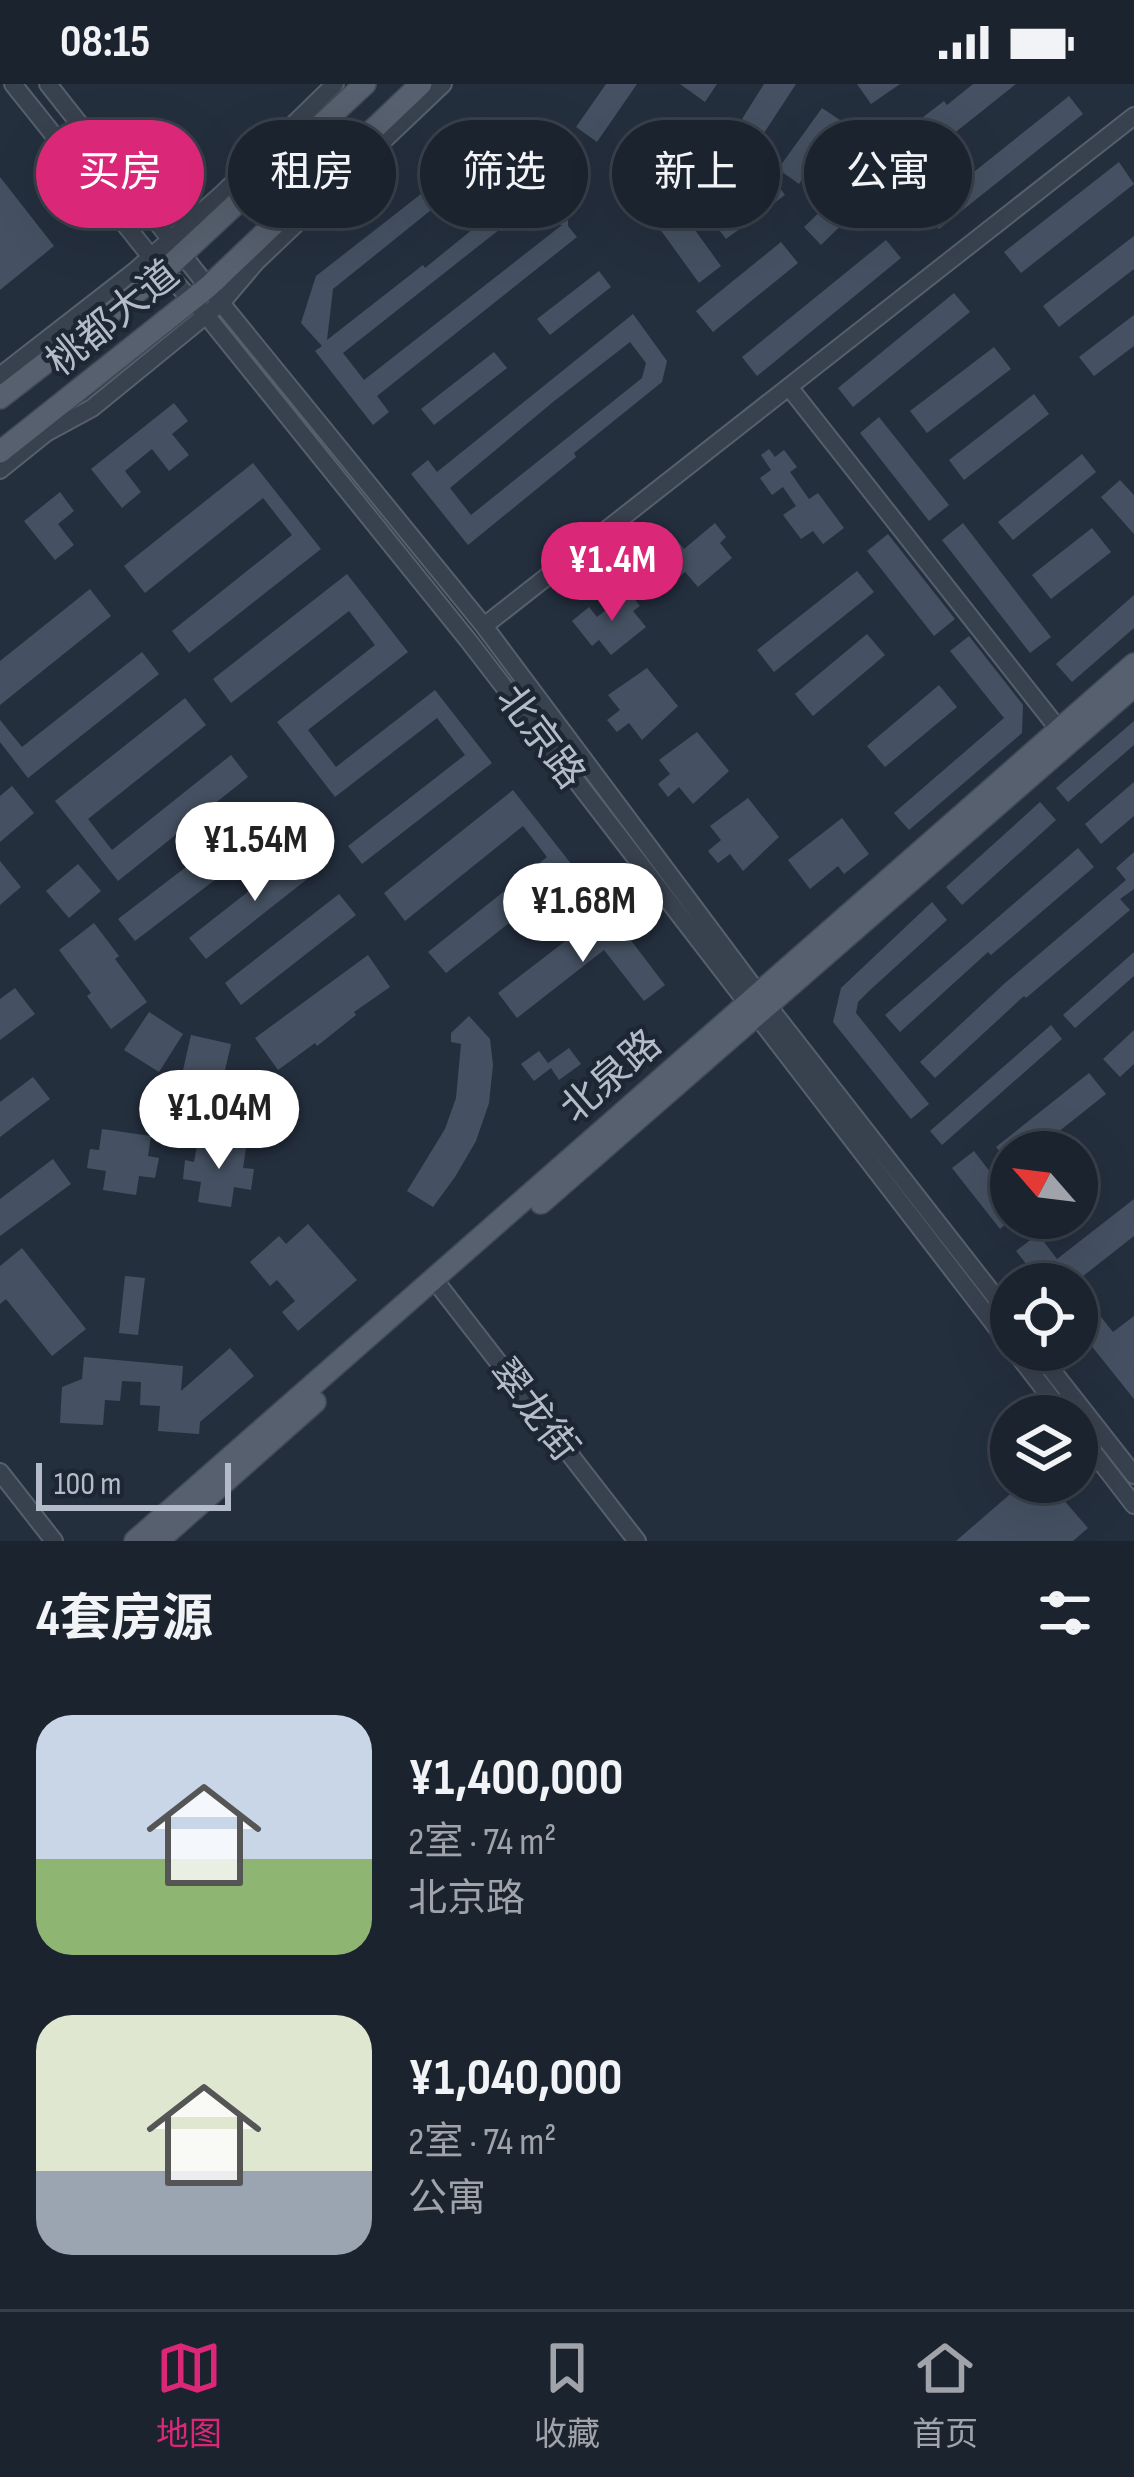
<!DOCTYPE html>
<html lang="zh">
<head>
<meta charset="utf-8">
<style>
	:root { --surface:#1b232e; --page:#242b36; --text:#f1f3f6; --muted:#a0a4aa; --line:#39404a; --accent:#db2777 }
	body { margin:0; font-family:"Sofia Sans Condensed","Noto Sans SC",sans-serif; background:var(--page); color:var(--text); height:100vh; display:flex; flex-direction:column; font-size:45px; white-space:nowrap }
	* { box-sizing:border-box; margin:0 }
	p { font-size:39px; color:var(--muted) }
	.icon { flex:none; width:66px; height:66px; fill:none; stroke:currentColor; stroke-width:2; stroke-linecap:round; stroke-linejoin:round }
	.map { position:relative; height:1457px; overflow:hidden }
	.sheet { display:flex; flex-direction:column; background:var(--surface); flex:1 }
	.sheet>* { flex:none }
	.hud { position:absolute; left:36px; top:36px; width:1062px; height:108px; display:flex; gap:24px }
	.needle { width:78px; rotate:298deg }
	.fabs { position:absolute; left:990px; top:1047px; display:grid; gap:24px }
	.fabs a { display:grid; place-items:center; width:108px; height:108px; border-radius:50%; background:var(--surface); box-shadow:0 12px 48px #0002,0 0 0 3px var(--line); font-size:60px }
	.scale { position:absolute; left:36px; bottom:30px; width:195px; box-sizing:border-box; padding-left:12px; border:6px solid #b4bcc9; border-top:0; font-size:33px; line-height:42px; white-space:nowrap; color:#b4bcc9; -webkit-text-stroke:9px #1d2633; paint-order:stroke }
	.price { position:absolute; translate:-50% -102px; padding:0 27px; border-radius:42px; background:#fff; color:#222; font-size:39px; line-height:78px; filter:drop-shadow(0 3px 6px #0008) }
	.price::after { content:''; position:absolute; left:50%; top:72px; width:36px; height:27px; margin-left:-18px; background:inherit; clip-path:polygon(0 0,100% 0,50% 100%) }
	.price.selected { background:var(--accent); color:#fff }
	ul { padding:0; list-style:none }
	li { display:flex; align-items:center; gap:36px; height:300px; padding:0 36px }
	li span { display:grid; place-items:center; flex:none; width:336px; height:240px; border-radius:36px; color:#555 }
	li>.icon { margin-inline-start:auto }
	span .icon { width:144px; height:144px; fill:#fffc; stroke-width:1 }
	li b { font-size:51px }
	h2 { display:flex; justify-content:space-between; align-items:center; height:144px; padding:0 36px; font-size:51px }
	.pill { padding:0 42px; border-radius:54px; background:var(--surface); box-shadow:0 12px 48px #0002,0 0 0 3px var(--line); font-size:42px; line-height:108px }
	.pill.selected { background:var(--accent); color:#fff }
	.status { display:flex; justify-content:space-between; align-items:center; height:84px; padding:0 60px; background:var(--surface); direction:ltr }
	.status svg { height:33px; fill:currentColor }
	.tabs { display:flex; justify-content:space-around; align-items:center; height:168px; border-top:3px solid var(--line); background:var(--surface); font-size:33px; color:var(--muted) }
	.tabs a { display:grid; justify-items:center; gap:6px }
	.tabs .selected { color:var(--accent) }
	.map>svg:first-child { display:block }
	.building { fill:#455162; fill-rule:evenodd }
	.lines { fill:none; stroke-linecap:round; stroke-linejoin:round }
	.minor-casing { stroke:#565f6c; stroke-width:20 }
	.major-casing { stroke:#414a57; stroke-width:24 }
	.minor { stroke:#38414e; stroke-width:16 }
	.major { stroke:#56606e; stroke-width:21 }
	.labels { text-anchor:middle; stroke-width:9; stroke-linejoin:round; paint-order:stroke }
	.street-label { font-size:39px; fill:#b4bcc9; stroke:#1d2633 }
</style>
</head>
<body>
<div class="status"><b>08:15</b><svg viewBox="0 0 49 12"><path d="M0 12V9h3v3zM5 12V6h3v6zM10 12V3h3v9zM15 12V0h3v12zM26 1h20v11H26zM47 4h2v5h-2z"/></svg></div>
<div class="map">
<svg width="1134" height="1457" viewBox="0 0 1134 1457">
	<rect width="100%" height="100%" fill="#242f3e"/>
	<path class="building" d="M 606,0 L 637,0 L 597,58 L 576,43 Z
		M 680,0 L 717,0 L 705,18 Z
		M 764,0 L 796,0 L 764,49 L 742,35 Z
		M 857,0 L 900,0 L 871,20 Z
		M 973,0 L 1016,0 L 908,86 L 888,60 L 944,17 L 947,21 Z
		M 1069,12 L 1083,30 L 939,145 L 925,127 Z
		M 822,24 L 843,38 L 799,100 L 778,85 Z
		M 733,42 L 748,62 L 674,117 L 721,182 L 699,199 L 612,79 L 634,62 L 659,97 Z
		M 485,60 L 505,63 L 518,77 L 503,90 L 482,85 L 333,205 L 327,256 L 423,181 L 425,184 L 516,110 L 542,113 L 563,139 L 568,136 L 568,142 L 577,153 L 377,312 L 389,328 L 373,341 L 315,267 L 322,262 L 301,239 L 316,192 ZM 514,134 L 562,141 L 364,296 L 343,269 Z
		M 1119,78 L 1134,100 L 1021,189 L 1004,168 Z
		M 770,90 L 785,111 L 726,155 L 710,134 Z
		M 0,93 L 54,162 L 0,206 Z
		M 856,93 L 873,110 L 821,161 L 804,143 Z
		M 1134,152 L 1134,185 L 1059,243 L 1043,222 Z
		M 886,156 L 901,174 L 757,292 L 742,273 Z
		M 781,158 L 798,179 L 713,248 L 696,227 Z
		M 599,187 L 611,203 L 550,251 L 537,235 Z
		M 954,209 L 970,228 L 853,323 L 838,304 Z
		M 633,230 L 667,277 L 662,298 L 574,369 L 576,373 L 468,461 L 411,390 L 428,376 L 437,388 ZM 630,258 L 646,279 L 642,294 L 471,431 L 450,404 L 553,318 Z
		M 1134,231 L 1134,262 L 1094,292 L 1079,273 Z
		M 994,263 L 1011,285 L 927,349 L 910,327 Z
		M 494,268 L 507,284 L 434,341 L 421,325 Z
		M 1034,310 L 1049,330 L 964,396 L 949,376 Z
		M 174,319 L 188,337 L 172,350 L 189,371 L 169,387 L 152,365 L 125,387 L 141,408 L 122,424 L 91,385 Z
		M 879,333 L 949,421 L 929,437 L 860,349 Z
		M 769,365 L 775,373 L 784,366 L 797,383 L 790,388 L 809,415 L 818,409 L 844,444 L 823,460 L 813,447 L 801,455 L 783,431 L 796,422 L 783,403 L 772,411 L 760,394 L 771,386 L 761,371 Z
		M 1082,370 L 1096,388 L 1013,456 L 998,438 Z
		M 253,379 L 321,465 L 189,569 L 172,547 L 292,451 L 263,414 L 145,509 L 124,482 Z
		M 1120,396 L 1134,411 L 1134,450 L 1101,413 Z
		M 60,408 L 74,427 L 58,440 L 74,461 L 55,476 L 24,437 Z
		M 715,439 L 726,453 L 720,459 L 732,474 L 698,503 L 685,488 L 679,493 L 658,468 L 675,454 L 684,465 Z
		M 963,439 L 1051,553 L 1030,569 L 942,456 Z
		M 1092,444 L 1111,468 L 1051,515 L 1032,491 Z
		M 888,450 L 955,535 L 934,552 L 867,467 Z
		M 857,487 L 874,508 L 774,588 L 757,566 Z
		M 347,490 L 408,568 L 308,646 L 336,683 L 435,606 L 492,679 L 362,780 L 348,762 L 465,671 L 437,634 L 335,713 L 277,638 L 375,561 L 349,527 L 231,619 L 213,595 Z
		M 90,505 L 111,532 L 0,621 L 0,577 Z
		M 629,508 L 640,522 L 633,527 L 646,543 L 611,571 L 599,556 L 592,562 L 572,537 L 589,523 L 597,533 Z
		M 1134,511 L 1134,544 L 1072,598 L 1056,580 Z
		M 867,550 L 885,571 L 813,632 L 795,610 Z
		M 969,552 L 1023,621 L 1022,649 L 909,746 L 894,729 L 1004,634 L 950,567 Z
		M 142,568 L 159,590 L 28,694 L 0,658 L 0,636 L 22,663 Z
		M 647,584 L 678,622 L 642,656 L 629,639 L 617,648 L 607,636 L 620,626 L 608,611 Z
		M 939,601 L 957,623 L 885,683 L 867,662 Z
		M 185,614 L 206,641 L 88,735 L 112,766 L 231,671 L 248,693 L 118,797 L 55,717 Z
		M 1134,637 L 1134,661 L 1068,718 L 1056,704 Z
		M 697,648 L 729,687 L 693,720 L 679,703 L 668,713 L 658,700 L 670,690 L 659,676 Z
		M 1134,698 L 1134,732 L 1101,760 L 1085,740 Z
		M 12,702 L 34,729 L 0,758 L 0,712 Z
		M 513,706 L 576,786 L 446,889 L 428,868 L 547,773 L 523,742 L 405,837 L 384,809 Z
		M 748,714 L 779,753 L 743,787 L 730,770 L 718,779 L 708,767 L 721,756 L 710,742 Z
		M 1040,718 L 1056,736 L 962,821 L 946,803 Z
		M 267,721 L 284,743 L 135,857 L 118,835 Z
		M 842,734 L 869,770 L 844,790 L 838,782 L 810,805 L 788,776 Z
		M 304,764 L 320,785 L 206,875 L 189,854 Z
		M 1078,764 L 1094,783 L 991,871 L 988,868 L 900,948 L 885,931 Z
		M 1134,768 L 1134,805 L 1120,815 L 1130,826 L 1026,914 L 1024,912 L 935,994 L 920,978 L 1005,899 L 1126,796 L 1116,784 Z
		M 0,777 L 21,803 L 0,821 Z
		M 78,780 L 101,807 L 69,834 L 46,807 Z
		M 339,810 L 356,831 L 241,921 L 225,899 Z
		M 932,818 L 947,836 L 869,907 L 858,918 L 856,929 L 929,1020 L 911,1035 L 833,938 L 841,904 Z
		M 607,825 L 665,901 L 644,917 L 604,866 L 517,934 L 498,909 Z
		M 94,839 L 119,872 L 115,875 L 147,918 L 111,945 L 87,912 L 91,909 L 59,866 Z
		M 1134,868 L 1134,892 L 1075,944 L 1063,931 Z
		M 368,871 L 390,903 L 354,928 L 356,931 L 317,962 L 315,959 L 278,986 L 255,954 Z
		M 15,904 L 35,930 L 0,956 L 0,915 Z
		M 149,928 L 183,950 L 159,988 L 124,966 Z
		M 469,932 L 490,955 L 493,981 L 489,1019 L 476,1057 L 455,1093 L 433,1123 L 407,1107 L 445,1045 L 456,1014 L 461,960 L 451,958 L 451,949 Z
		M 1051,941 L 1062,955 L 942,1061 L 930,1047 Z
		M 1134,946 L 1134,980 L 1120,993 L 1103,975 Z
		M 191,951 L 231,960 L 221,1004 L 181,995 Z
		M 569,964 L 581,980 L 559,996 L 551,984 L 534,997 L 521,980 L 539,967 L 548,979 Z
		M 1089,989 L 1106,1010 L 1033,1068 L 1011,1068 L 1011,1081 L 996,1063 Z
		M 33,993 L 50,1015 L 0,1053 L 0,1018 Z
		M 102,1045 L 151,1052 L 148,1072 L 159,1074 L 155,1094 L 139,1092 L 136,1111 L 103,1106 L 106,1087 L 87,1084 L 90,1065 L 99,1066 Z
		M 198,1056 L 246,1064 L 243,1084 L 254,1085 L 251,1106 L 234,1103 L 231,1123 L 198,1118 L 201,1098 L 183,1095 L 185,1076 L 194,1078 Z
		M 974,1067 L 1011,1115 L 1011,1136 L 1000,1145 L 952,1084 Z
		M 53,1075 L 71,1100 L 0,1152 L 0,1115 Z
		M 1134,1115 L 1134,1152 L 1073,1200 L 1042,1200 L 1016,1167 L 1038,1150 L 1057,1175 Z
		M 308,1140 L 357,1196 L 298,1247 L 282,1228 L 295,1217 L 277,1196 L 270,1202 L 250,1178 L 279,1152 L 286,1160 Z
		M 22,1164 L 86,1245 L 52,1272 L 6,1215 L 0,1220 L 0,1182 Z
		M 125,1192 L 145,1194 L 138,1251 L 119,1249 Z
		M 1077,1203 L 1113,1248 L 1134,1232 L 1134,1315 L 1077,1244 Z
		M 230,1264 L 254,1292 L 200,1338 L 199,1350 L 158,1347 L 160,1322 L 140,1321 L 141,1298 L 122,1297 L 120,1317 L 105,1316 L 103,1341 L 60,1339 L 62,1303 L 82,1295 L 84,1273 L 183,1282 L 181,1307 Z
		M 1016,1405 L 1056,1407 L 1088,1444 L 1073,1457 L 956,1457 Z"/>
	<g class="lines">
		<g class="minor-casing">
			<path id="minor" d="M 13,0 L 151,173 L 206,231 L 468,556 L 1011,1262
				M 48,0 L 208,203 L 484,542 L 758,909 L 1011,1233
				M 0,292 L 135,187 L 223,109 L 335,0
				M 789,303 L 1064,652
				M 0,386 L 46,349 L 92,324 L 222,218 L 256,178 L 443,0
				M 484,542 L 1134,32
				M 433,1194 L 637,1457
				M 1014,1266 L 1065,1332
				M 1036,1266 L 1134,1391
				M 1077,1347 L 1134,1421
				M 0,1388 L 54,1457"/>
		</g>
		<g class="major-casing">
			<path id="major" d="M 0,314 L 164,187 L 365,0
				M 0,368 L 208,203 L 421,0
				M 541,1119 L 1134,602
				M 135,1457 L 1134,580
				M 158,1457 L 315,1318"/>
		</g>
		<use href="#minor" class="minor"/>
		<use href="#major" class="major"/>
	</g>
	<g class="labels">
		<g class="street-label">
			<text transform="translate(112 233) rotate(-39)" y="14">桃都大道</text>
			<text transform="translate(542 652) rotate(53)" y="14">北京路</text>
			<text transform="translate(610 991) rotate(-41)" y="14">北泉路</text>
			<text transform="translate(535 1325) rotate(52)" y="14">翠龙街</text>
		</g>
	</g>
</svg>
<div class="fabs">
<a><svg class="needle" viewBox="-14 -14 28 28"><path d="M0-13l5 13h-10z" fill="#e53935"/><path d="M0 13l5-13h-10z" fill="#a0a4aa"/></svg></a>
<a><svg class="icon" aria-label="locate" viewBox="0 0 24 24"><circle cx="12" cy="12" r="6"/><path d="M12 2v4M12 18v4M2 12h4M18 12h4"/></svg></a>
<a><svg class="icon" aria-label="layers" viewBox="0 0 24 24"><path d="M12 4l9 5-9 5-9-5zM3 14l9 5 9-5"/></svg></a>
</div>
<div class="scale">100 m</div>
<b class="price selected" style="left:612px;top:540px">¥1.4M</b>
<b class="price" style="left:255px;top:820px">¥1.54M</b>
<b class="price" style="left:583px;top:881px">¥1.68M</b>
<b class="price" style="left:219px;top:1088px">¥1.04M</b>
<div class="hud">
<a class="pill selected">买房</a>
<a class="pill">租房</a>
<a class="pill">筛选</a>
<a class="pill">新上</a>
<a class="pill">公寓</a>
</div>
</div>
<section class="sheet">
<h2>4套房源<svg class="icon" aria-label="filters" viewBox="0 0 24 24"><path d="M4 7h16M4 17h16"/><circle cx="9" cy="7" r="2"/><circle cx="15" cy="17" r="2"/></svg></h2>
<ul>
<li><span style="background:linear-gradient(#c9d6e8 60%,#8fb573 0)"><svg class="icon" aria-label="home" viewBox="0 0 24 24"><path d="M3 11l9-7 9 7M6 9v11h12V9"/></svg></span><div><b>¥1,400,000</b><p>2室 · 74 m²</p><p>北京路</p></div></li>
<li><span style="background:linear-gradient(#dfe7d0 65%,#9aa5b1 0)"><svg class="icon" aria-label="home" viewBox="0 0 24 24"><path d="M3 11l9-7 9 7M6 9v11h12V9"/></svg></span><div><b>¥1,040,000</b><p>2室 · 74 m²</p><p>公寓</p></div></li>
</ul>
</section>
<nav class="tabs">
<a class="selected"><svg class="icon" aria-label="map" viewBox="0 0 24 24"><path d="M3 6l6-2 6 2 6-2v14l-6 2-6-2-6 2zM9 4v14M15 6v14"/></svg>地图</a>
<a><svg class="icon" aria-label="saved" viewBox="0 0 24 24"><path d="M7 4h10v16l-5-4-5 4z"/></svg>收藏</a>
<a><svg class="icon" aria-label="home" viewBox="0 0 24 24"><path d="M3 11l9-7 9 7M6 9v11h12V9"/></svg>首页</a>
</nav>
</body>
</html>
